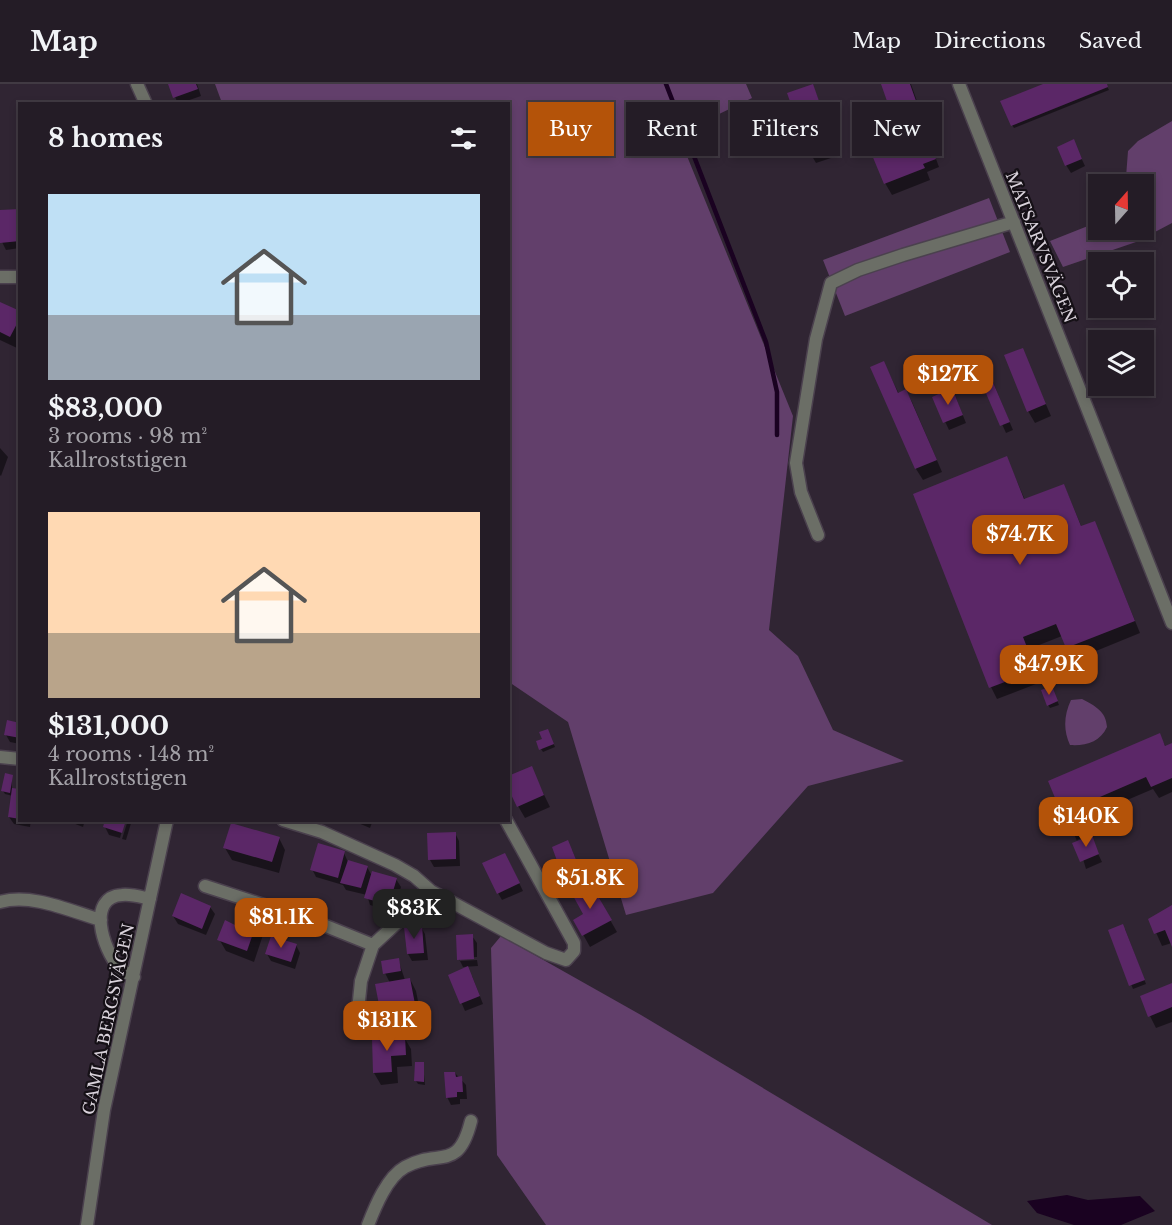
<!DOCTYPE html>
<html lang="en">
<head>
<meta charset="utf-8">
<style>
	:root { --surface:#241c26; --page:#302932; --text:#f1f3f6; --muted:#a3a1a7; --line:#413a43; --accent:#b45309 }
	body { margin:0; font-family:"Libre Baskerville",serif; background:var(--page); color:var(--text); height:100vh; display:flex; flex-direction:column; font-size:22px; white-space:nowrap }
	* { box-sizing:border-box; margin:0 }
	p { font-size:20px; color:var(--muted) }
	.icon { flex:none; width:33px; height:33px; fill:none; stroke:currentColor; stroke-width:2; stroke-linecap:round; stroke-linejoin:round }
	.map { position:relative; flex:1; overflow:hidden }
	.drawer { position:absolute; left:18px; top:18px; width:492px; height:720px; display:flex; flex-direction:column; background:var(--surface); border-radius:0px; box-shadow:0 3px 9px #0003,0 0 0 2px var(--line) }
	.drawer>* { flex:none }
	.hud { position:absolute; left:528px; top:18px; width:554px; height:54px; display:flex; gap:12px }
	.needle { width:39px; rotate:20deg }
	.tools { position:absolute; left:1088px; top:90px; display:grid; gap:12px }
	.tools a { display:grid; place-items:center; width:66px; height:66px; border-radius:0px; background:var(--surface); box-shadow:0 3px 9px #0003,0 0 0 2px var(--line); font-size:30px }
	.price { position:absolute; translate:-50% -51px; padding:0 14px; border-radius:12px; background:var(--accent); color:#fff; font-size:20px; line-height:39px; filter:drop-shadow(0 2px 3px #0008) }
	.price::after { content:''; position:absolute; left:50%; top:36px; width:18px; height:14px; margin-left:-9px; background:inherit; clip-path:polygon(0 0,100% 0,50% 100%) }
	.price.current { background:#222; color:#fff }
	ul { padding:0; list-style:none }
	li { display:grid; align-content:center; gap:12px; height:318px; padding:0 30px }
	li span { display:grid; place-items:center; height:186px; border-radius:0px; color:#555 }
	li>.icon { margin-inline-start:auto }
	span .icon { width:108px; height:108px; fill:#fffc; stroke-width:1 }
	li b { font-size:26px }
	h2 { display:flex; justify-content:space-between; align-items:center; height:72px; padding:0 30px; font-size:26px }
	.tag { padding:0 21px; border-radius:0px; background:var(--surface); box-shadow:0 3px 9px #0003,0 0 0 2px var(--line); font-size:21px; line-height:54px }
	.tag.current { background:var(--accent); color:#fff }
	header { display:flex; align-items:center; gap:36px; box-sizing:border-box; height:84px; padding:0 30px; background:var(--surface); border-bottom:2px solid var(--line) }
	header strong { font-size:28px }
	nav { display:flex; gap:33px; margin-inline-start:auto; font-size:21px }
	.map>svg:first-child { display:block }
	.green { fill:#623f6b }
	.water { fill:#1a0221 }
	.shadow { fill:#0007 }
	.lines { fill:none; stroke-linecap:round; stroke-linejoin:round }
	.stream { stroke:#1a0221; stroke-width:4.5 }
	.building { fill:#5b2767 }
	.street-casing { stroke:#4b414e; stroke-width:15 }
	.street { stroke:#6b6e66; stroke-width:12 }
	.labels { text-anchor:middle; stroke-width:4.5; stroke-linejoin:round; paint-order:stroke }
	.street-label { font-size:16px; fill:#d9d2db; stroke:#151016 }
</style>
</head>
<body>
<header>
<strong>Map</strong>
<nav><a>Map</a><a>Directions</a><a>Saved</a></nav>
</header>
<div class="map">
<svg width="1172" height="1141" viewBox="0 0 1172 1141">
	<rect width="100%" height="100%" fill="#302533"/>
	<path class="green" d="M 215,0 L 746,0 L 752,14 L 678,50 L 793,332 L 769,546 L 798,572 L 833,646 L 904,677 L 808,702 L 713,809 L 626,831 L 568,638 L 509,598 L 508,20 L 222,19 Z
		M 1172,37 L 1172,139 L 1136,158 L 1063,183 L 1050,157 L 1098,138 L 1098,146 L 1143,146 L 1143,100 L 1128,100 L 1126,93 L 1128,67 L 1138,57 Z
		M 989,114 L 1010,168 L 845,232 L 823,176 Z
		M 1082,615 C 1095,622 1106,627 1107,643 C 1100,658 1086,662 1070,661 C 1063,646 1064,631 1071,616 Z
		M 501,852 L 641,931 L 992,1141 L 546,1141 L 497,1071 L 491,864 Z"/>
	<path class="water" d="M 1067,1111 L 1088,1116 L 1140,1112 L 1155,1127 L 1121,1141 L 1074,1141 L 1037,1129 L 1027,1117 Z"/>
	<path class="shadow" d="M 170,0 L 197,0 L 201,12 L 178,20 Z
		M 882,0 L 911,0 L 925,40 L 908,46 L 913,54 L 929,56 L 939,83 L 927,88 L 930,96 L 892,111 L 885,99 L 901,47 Z
		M 1047,0 L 1106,0 L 1109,6 L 1014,44 L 1012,41 Z
		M 813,2 L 840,71 L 816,79 L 809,67 Z
		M 1077,65 L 1085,82 L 1071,89 L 1066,81 Z
		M 20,126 L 20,164 L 6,166 L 2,158 L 0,128 Z
		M 0,219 L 20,229 L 20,258 L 17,264 L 0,256 Z
		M 1022,265 L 1051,332 L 1035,339 L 1028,327 Z
		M 884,279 L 899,310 L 906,307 L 912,318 L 942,388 L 923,396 L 916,385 L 872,284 Z
		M 978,287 L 990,291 L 1013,346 L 1006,349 Z
		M 934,314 L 956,314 L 966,339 L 949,346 Z
		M 0,364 L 8,373 L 1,392 L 0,391 Z
		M 1007,374 L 1025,416 L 1064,401 L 1082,444 L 1095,439 L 1140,549 L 1074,576 L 1062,552 L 1029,565 L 1041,598 L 997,615 L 991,603 Z
		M 1053,606 L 1059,621 L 1050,624 L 1048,621 Z
		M 20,640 L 20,660 L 10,658 L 6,651 Z
		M 549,650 L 555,663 L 543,668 L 541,665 L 544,656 Z
		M 1159,651 L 1166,663 L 1172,661 L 1172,708 L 1159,714 L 1153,705 L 1092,731 L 1099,746 L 1077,756 L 1078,758 L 1093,759 L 1102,778 L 1086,785 L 1078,759 L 1050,698 Z
		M 531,684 L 550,723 L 525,734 L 518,722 Z
		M 12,692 L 12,705 L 20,706 L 20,736 L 31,736 L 30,743 L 14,740 L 9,733 L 13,712 L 5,710 L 3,707 Z
		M 65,736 L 85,736 L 83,743 Z
		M 125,736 L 120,754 L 109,751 L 105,743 Z
		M 128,736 L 132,736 L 126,756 L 122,755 Z
		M 351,736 L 373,736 L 370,744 Z
		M 455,749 L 459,757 L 460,782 L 434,783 L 430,776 Z
		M 279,754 L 285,766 L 279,789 L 232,776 L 225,764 Z
		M 572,766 L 580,786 L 566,791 L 562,784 Z
		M 344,769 L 348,778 L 367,783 L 372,792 L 396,795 L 401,803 L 393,828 L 370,821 L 367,811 L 346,806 L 343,801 L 316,793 L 312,785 Z
		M 509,778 L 523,807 L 502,816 L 498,809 Z
		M 589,799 L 617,848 L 590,863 L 575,836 L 585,830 Z
		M 210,823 L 215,830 L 206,851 L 178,840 L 173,832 Z
		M 1172,823 L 1172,859 L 1162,862 L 1150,835 Z
		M 257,836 L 264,848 L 254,878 L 226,867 L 219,855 L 236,843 Z
		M 421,843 L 425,850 L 428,876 L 412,877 L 408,870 L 406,844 Z
		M 1125,845 L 1146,900 L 1133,905 L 1110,847 Z
		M 472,852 L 477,859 L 477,873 L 460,874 L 460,877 L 477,876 L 478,882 L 463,883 L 459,875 Z
		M 296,861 L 300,869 L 295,885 L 271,877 L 267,870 Z
		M 398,875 L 405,896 L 410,895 L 416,907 L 421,932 L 398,936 L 399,948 L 382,949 L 377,942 L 383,930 L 381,926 L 390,899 L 385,889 Z
		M 450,892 L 472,892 L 483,920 L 465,927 Z
		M 1172,901 L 1172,938 L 1156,944 L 1150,932 Z
		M 404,953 L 411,965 L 412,982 L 397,983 L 398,999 L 381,1001 L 374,989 Z
		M 423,980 L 425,1001 L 418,1000 L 416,997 Z
		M 455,989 L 466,1001 L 467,1015 L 460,1015 L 460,1020 L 451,1021 L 447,1013 Z"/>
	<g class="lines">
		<path class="stream" d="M 666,0 L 766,258 L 777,308 L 777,351"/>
	</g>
	<path class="building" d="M 168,0 L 196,0 L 198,5 L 173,14 Z
		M 813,0 L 834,59 L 808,68 L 787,9 Z
		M 881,0 L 910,0 L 920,28 L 894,37 Z
		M 1043,0 L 1107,0 L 1108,3 L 1011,42 L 1000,17 Z
		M 908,43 L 912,52 L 925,47 L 936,75 L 923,80 L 925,84 L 884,100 L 867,59 Z
		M 1074,55 L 1082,75 L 1065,82 L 1057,63 Z
		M 20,125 L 20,157 L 0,159 L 0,126 Z
		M 0,218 L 20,227 L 20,234 L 10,253 L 0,248 Z
		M 1023,264 L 1046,320 L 1027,328 L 1004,271 Z
		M 884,277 L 898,309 L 906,305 L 937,376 L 915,385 L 870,283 Z
		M 986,282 L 1010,338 L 1000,342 L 976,286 Z
		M 952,304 L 963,331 L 943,339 L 932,313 Z
		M 1007,372 L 1024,415 L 1064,400 L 1081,442 L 1095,437 L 1135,537 L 1066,564 L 1056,540 L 1023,553 L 1036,586 L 989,604 L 913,410 Z
		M 1052,602 L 1058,617 L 1047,622 L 1041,606 Z
		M 7,636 L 20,639 L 20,654 L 4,651 Z
		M 548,645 L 554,660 L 539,666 L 536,657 L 542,655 L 539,648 Z
		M 1160,649 L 1165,662 L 1172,659 L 1172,694 L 1151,703 L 1146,693 L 1086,719 L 1093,734 L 1068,745 L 1048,697 Z
		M 532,682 L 544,711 L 517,723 L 508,704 L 508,692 Z
		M 5,689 L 13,691 L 10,709 L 1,707 Z
		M 12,704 L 20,705 L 20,735 L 8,733 Z
		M 105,736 L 126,736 L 122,749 L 103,743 Z
		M 231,739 L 280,753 L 272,778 L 223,764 Z
		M 456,748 L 456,775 L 428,776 L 427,749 Z
		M 1092,751 L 1099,770 L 1080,778 L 1072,759 Z
		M 568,756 L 577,778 L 560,785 L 552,763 Z
		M 318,759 L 345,767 L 338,794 L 310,786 Z
		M 505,769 L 520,799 L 497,810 L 482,779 Z
		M 348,776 L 368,782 L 361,804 L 340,799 Z
		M 372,787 L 397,794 L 389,821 L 364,814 Z
		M 589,797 L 612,836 L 582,852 L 573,836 L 583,830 L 571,808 Z
		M 181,809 L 211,822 L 202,845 L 172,832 Z
		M 1172,821 L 1172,863 L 1165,846 L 1154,850 L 1148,835 Z
		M 240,828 L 258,835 L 247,867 L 217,856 L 225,836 L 235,841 Z
		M 1123,840 L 1145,896 L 1129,902 L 1108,846 Z
		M 422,841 L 424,869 L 407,870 L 404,843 Z
		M 473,850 L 474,875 L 457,876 L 456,851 Z
		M 271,852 L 297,860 L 291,878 L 265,870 Z
		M 399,874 L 401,887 L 383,890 L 381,877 Z
		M 468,882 L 480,912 L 460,920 L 448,891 Z
		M 410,894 L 415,920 L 380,926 L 375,900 Z
		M 1172,899 L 1172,923 L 1148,933 L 1140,912 Z
		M 395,928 L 396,941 L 376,942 L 375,929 Z
		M 405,952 L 406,971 L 391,972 L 392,988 L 373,989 L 372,954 Z
		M 415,978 L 424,978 L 424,998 L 414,997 Z
		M 444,988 L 455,988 L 456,993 L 462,992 L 463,1008 L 457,1008 L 457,1013 L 446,1014 Z"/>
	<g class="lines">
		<g class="street-casing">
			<path id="street" d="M 137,0 L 146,20
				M 959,0 L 1172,539
				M 0,193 L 20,193
				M 818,451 L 801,408 L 796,379 L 816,255 L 831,199 L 858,186 L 903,171 L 1014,138
				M 0,673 L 20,675
				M 283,736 L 322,748 L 395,781 L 414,792 L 431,807 L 546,869 L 566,876 L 574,867 L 574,859 L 506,736
				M 205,802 L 316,838 L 373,861
				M 0,818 C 32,809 70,827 101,836
				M 134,893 C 129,890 122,887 119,883 C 103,866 86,813 122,811 C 132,810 141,813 150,815
				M 356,946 L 361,897 L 373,861 L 431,807
				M 87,1141 L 104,1026 L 167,736
				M 368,1141 C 375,1123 387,1093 405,1083 C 439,1064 458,1089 471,1037"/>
		</g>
		<use href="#street" class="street"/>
	</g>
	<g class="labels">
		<g class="street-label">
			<text transform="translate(1041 163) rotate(68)" y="6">MATSARVSVÄGEN</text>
			<text transform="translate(108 935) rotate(-78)" y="6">GAMLA BERGSVÄGEN</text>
		</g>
	</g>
</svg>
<div class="tools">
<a><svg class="needle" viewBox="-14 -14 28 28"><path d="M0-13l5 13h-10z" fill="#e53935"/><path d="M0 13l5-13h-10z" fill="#a3a1a7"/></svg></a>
<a><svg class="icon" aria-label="locate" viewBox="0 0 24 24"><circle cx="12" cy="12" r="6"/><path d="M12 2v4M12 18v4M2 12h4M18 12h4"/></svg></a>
<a><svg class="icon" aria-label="layers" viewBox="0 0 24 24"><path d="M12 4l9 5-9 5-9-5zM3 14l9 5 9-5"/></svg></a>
</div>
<b class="price" style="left:948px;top:322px">$127K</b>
<b class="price" style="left:1020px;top:482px">$74.7K</b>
<b class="price" style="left:1049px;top:612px">$47.9K</b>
<b class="price" style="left:1086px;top:764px">$140K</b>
<b class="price" style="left:590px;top:826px">$51.8K</b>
<b class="price current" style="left:414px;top:856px">$83K</b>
<b class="price" style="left:281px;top:865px">$81.1K</b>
<b class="price" style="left:387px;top:968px">$131K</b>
<div class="hud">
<a class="tag current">Buy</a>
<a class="tag">Rent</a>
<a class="tag">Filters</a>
<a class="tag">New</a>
</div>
<section class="drawer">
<h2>8 homes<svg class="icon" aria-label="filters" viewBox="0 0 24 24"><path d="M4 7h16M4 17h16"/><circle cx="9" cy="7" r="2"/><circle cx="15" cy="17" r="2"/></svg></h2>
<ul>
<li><span style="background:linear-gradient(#bfe0f5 65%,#9aa5b1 0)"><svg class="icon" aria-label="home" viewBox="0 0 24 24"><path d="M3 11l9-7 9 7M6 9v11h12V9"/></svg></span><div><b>$83,000</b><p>3 rooms · 98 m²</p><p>Kallroststigen</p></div></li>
<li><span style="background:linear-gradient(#ffd9b3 65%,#b9a48a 0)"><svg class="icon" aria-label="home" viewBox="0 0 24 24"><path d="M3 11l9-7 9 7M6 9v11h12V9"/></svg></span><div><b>$131,000</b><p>4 rooms · 148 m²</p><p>Kallroststigen</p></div></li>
</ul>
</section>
</div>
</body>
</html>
